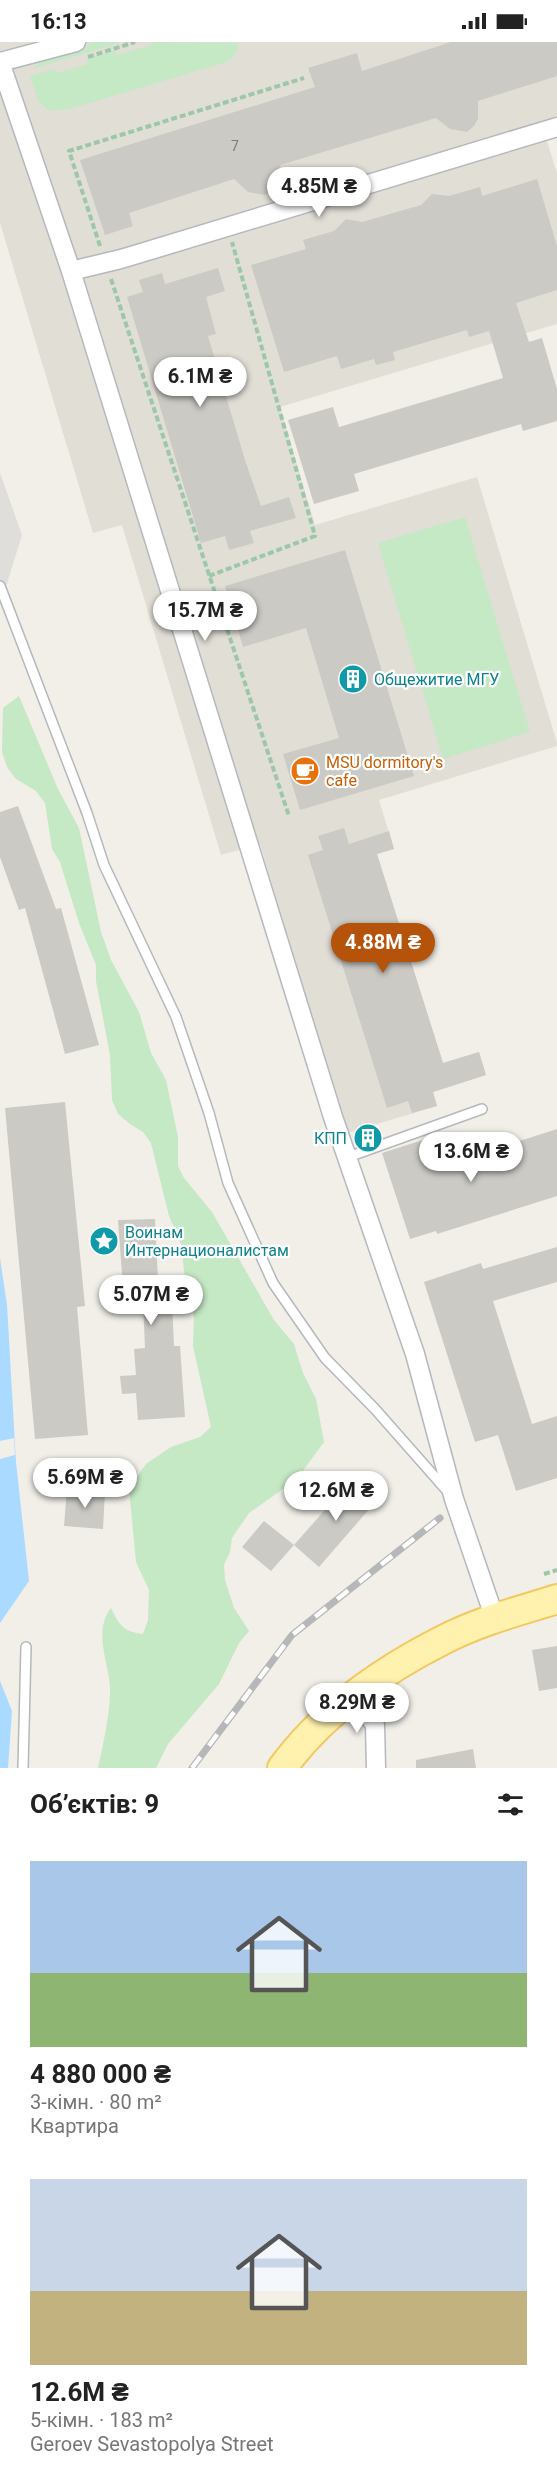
<!DOCTYPE html>
<html lang="uk">
<head>
<meta charset="utf-8">
<style>
	:root { --surface:#fff; --page:#f6f6f6; --text:#222; --muted:#767676; --accent:#b45309 }
	body { margin:0; font-family:Roboto,sans-serif; background:var(--page); color:var(--text); height:100vh; display:flex; flex-direction:column; font-size:22px; white-space:nowrap }
	* { box-sizing:border-box; margin:0 }
	p { font-size:20px; color:var(--muted) }
	.icon { flex:none; width:33px; height:33px; fill:none; stroke:currentColor; stroke-width:2; stroke-linecap:round; stroke-linejoin:round }
	.map { position:relative; height:1726px; overflow:hidden }
	.drawer { display:flex; flex-direction:column; background:var(--surface); flex:1 }
	.drawer>* { flex:none }
	.price { position:absolute; translate:-50% -51px; padding:0 14px; border-radius:21px; background:#fff; color:#222; font-size:20px; line-height:39px; filter:drop-shadow(0 2px 3px #0008) }
	.price::after { content:''; position:absolute; left:50%; top:36px; width:18px; height:14px; margin-left:-9px; background:inherit; clip-path:polygon(0 0,100% 0,50% 100%) }
	.price.current { background:var(--accent); color:#fff }
	ul { padding:0; list-style:none }
	li { display:grid; align-content:center; gap:12px; height:318px; padding:0 30px }
	li span { display:grid; place-items:center; height:186px; border-radius:0px; color:#555 }
	li>.icon { margin-inline-start:auto }
	span .icon { width:108px; height:108px; fill:#fffc; stroke-width:1 }
	li b { font-size:26px }
	h2 { display:flex; justify-content:space-between; align-items:center; height:72px; padding:0 30px; font-size:26px }
	.status { display:flex; justify-content:space-between; align-items:center; height:42px; padding:0 30px; background:var(--surface); direction:ltr }
	.status svg { height:16px; fill:currentColor }
	.map>svg:first-child { display:block }
	.industrial { fill:#e0deda }
	.education { fill:#e1ded6 }
	.green { fill:#c5e8c5 }
	.water { fill:#aadaff }
	.pier { fill:#f1efe8 }
	.building { fill:#cccac5 }
	.lines { fill:none; stroke-linecap:round; stroke-linejoin:round }
	.service-casing { stroke:#b5b8bc; stroke-width:12 }
	.minor-casing { stroke:#b5b8bc; stroke-width:21 }
	.primary-casing { stroke:#f2c960; stroke-width:32 }
	.path { stroke:#9cc7a9; stroke-width:4; stroke-dasharray:6 3; stroke-linecap:butt }
	.service { stroke:#fff; stroke-width:9 }
	.minor { stroke:#fff; stroke-width:18 }
	.primary { stroke:#fff2af; stroke-width:28 }
	.rail-casing { stroke:#b6b7b8; stroke-width:7 }
	.rail { stroke:#fff; stroke-width:4.5; stroke-dasharray:14; stroke-linecap:butt }
	.labels { text-anchor:middle; stroke-width:4.5; stroke-linejoin:round; paint-order:stroke }
	.number-label { font-size:14px; fill:#7a7d7f }
	.culture-label { font-size:16px; fill:#0d838f; stroke:#fff; text-anchor:start }
	.food-label { font-size:16px; fill:#c56008; stroke:#fff; text-anchor:start }
</style>
</head>
<body>
<div class="status"><b>16:13</b><svg viewBox="0 0 49 12"><path d="M0 12V9h3v3zM5 12V6h3v6zM10 12V3h3v9zM15 12V0h3v12zM26 1h20v11H26zM47 4h2v5h-2z"/></svg></div>
<div class="map">
<svg width="557" height="1726" viewBox="0 0 557 1726">
	<rect width="100%" height="100%" fill="#f1efe8"/>
	<path class="industrial" d="M 0,431 L 22,493 L 0,564 Z"/>
	<path class="education" d="M 0,0 L 557,0 L 557,89 L 545,93 L 557,131 L 557,282 L 280,365 L 315,483 L 477,435 L 557,701 L 557,704 L 379,758 L 394,807 L 377,812 L 443,1021 L 479,1010 L 486,1033 L 433,1050 L 437,1064 L 347,1091 L 260,802 L 221,813 L 122,483 L 93,491 L 0,181 Z"/>
	<path class="green" d="M 91,0 L 122,0 L 33,27 L 38,21 L 86,6 Z
		M 152,0 L 238,1 L 237,10 L 227,20 L 69,67 L 49,69 L 38,59 L 30,34 L 55,27 L 56,31 L 88,22 L 87,17 L 115,9 L 117,13 L 152,3 Z
		M 465,475 L 530,690 L 443,717 L 378,501 Z
		M 19,654 L 58,747 L 79,786 L 101,890 L 111,918 L 139,970 L 151,1011 L 166,1038 L 178,1095 L 178,1124 L 184,1136 L 212,1170 L 274,1278 L 294,1302 L 303,1331 L 316,1357 L 324,1400 L 297,1437 L 249,1471 L 232,1496 L 230,1510 L 224,1523 L 225,1538 L 234,1566 L 249,1589 L 239,1601 L 219,1642 L 168,1702 L 156,1726 L 98,1726 C 103,1703 109,1677 110,1652 C 112,1626 91,1592 111,1566 C 119,1583 124,1590 143,1592 L 148,1578 L 149,1548 L 136,1520 L 129,1446 L 146,1422 L 171,1405 L 200,1395 L 211,1385 L 193,1304 L 194,1275 L 186,1246 L 181,1202 L 169,1174 L 151,1101 L 143,1090 L 130,1082 L 118,1072 L 112,1058 L 110,1013 L 96,939 L 96,923 L 79,881 L 60,820 L 52,807 L 45,761 L 36,749 L 16,737 L 7,725 L 2,710 L 3,666 Z"/>
	<path class="water" d="M 0,1216 L 7,1263 L 16,1420 L 29,1539 L 0,1581 Z
		M 0,1639 L 12,1669 L 8,1726 L 0,1726 Z"/>
	<path class="pier" d="M 14,1396 L 15,1413 L 0,1417 L 0,1399 Z"/>
	<path class="building" d="M 451,0 L 557,0 L 557,34 L 478,59 L 478,77 L 474,84 L 467,90 L 450,87 L 436,76 L 280,123 L 277,141 L 272,149 L 265,153 L 248,150 L 234,137 L 129,171 L 133,184 L 105,193 L 80,118 L 315,45 L 308,26 L 357,11 L 362,29 Z
		M 537,137 L 557,204 L 557,248 L 516,261 L 529,300 L 542,296 L 557,347 L 557,379 L 523,389 L 521,382 L 354,432 L 359,449 L 314,462 L 288,378 L 333,365 L 339,385 L 503,336 L 489,289 L 469,295 L 467,288 L 393,310 L 395,318 L 376,323 L 374,317 L 341,327 L 337,314 L 284,330 L 251,223 L 306,207 L 303,198 L 334,189 L 346,177 L 362,180 L 421,163 L 432,152 L 449,154 L 480,145 L 482,154 Z
		M 218,226 L 225,249 L 206,255 L 216,292 L 208,294 L 245,418 L 261,464 L 289,455 L 296,476 L 250,489 L 254,501 L 229,508 L 225,494 L 201,501 L 127,255 L 143,250 L 139,238 L 162,231 L 165,242 Z
		M 345,508 L 414,734 L 300,768 L 283,712 L 339,696 L 306,586 L 243,605 L 225,544 Z
		M 18,764 L 56,867 L 61,866 L 99,1003 L 65,1012 L 25,866 L 19,868 L 0,815 L 0,770 Z
		M 344,786 L 349,802 L 389,789 L 394,807 L 377,812 L 443,1021 L 479,1010 L 486,1033 L 433,1050 L 437,1064 L 412,1071 L 408,1059 L 387,1066 L 308,813 L 323,808 L 318,794 Z
		M 65,1060 L 85,1264 L 77,1265 L 88,1393 L 35,1397 L 5,1066 Z
		M 377,1085 L 381,1096 L 358,1104 L 354,1092 Z
		M 557,1087 L 557,1154 L 437,1192 L 436,1189 L 410,1197 L 382,1111 L 426,1097 L 435,1126 Z
		M 155,1177 L 158,1238 L 171,1238 L 174,1304 L 180,1304 L 185,1375 L 138,1378 L 136,1351 L 122,1352 L 120,1334 L 136,1333 L 134,1307 L 145,1306 L 143,1259 L 124,1259 L 118,1178 Z
		M 557,1205 L 557,1240 L 493,1259 L 532,1382 L 557,1374 L 557,1436 L 516,1449 L 498,1393 L 475,1400 L 424,1240 L 481,1221 L 483,1227 Z
		M 353,1436 L 378,1457 L 319,1525 L 294,1503 Z
		M 67,1447 L 105,1450 L 103,1487 L 64,1484 Z
		M 264,1479 L 294,1503 L 271,1529 L 242,1505 Z
		M 557,1604 L 557,1646 L 539,1649 L 532,1608 Z
		M 473,1707 L 476,1726 L 416,1726 L 416,1718 Z"/>
	<g class="lines">
		<g class="service-casing">
			<path id="service" d="M 0,544 L 87,771 L 104,823 L 176,975 L 209,1071 L 228,1141 L 273,1241 L 325,1316 L 375,1367 L 449,1451
				M 348,1115 L 482,1067
				M 23,1726 L 26,1605"/>
		</g>
		<g class="minor-casing">
			<path id="minor" d="M 76,0 L 0,20 L 71,229 L 333,1075 L 415,1312 L 454,1457 L 495,1577
				M 71,229 L 121,217 L 557,85
				M 354,1653 L 375,1683 L 376,1726"/>
		</g>
		<g class="primary-casing">
			<path id="primary" d="M 282,1726 C 323,1670 383,1628 445,1597 C 480,1579 519,1569 557,1557"/>
		</g>
		<path class="path" d="M 88,15 L 135,0
			M 100,204 L 69,109 L 304,36
			M 111,237 L 289,774
			M 209,534 L 315,494 L 232,200
			M 544,1532 L 557,1528"/>
		<use href="#service" class="service"/>
		<use href="#minor" class="minor"/>
		<use href="#primary" class="primary"/>
		<g class="rail-casing">
			<path id="rail" d="M 192,1726 L 292,1593 L 440,1476"/>
		</g>
		<use href="#rail" class="rail"/>
	</g>
	<defs>
		<g id="building-disc" transform="scale(1.5)"><circle r="9.5" fill="#0f9aa8" stroke="#fff"/><path d="M-4-6H4V6H1V3H-1V6H-4ZM-2.5-4.3h1.7v1.8h-1.7ZM.8-4.3h1.7v1.8H.8ZM-2.5-1h1.7V.8h-1.7ZM.8-1h1.7V.8H.8Z" fill="#fff"/></g>
		<g id="cafe-disc" transform="scale(1.5)"><circle r="9.5" fill="#e8710a" stroke="#fff"/><path d="M-5.5-4.5H6V0H3Q3 3.5 0 3.5H-2.5Q-5.5 3.5-5.5 0ZM3-3.2v2h1.7v-2ZM-6 4.5H4V6H-6Z" fill="#fff"/></g>
		<g id="sight-disc" transform="scale(1.5)"><circle r="9.5" fill="#0f9aa8" stroke="#fff"/><path d="M0-6L1.8-2.2L6-1.7L2.9 1.2L3.7 5.4L0 3.3L-3.7 5.4L-2.9 1.2L-6-1.7L-1.8-2.2Z" fill="#fff"/></g>
	</defs>
	<g fill-rule="evenodd">
		<use href="#building-disc" x="353" y="637"/>
		<use href="#cafe-disc" x="305" y="729"/>
		<use href="#building-disc" x="368" y="1096"/>
		<use href="#sight-disc" x="104" y="1199"/>
	</g>
	<g class="labels">
		<g class="number-label">
			<text x="235" y="109">7</text>
		</g>
		<g class="culture-label">
			<text x="374" y="643">Общежитие МГУ</text>
			<text x="347" y="1102" text-anchor="end">КПП</text>
			<text x="125" y="1196">Воинам<tspan x="125" dy="18">Интернационалистам</tspan></text>
		</g>
		<g class="food-label">
			<text x="326" y="726">MSU dormitory's<tspan x="326" dy="18">cafe</tspan></text>
		</g>
	</g>
</svg>
<b class="price" style="left:319px;top:176px">4.85M ₴</b>
<b class="price" style="left:200px;top:366px">6.1M ₴</b>
<b class="price" style="left:205px;top:600px">15.7M ₴</b>
<b class="price current" style="left:383px;top:932px">4.88M ₴</b>
<b class="price" style="left:471px;top:1141px">13.6M ₴</b>
<b class="price" style="left:151px;top:1284px">5.07M ₴</b>
<b class="price" style="left:85px;top:1467px">5.69M ₴</b>
<b class="price" style="left:336px;top:1480px">12.6M ₴</b>
<b class="price" style="left:357px;top:1692px">8.29M ₴</b>
</div>
<section class="drawer">
<h2>Об’єктів: 9<svg class="icon" aria-label="filters" viewBox="0 0 24 24"><path d="M4 7h16M4 17h16"/><circle cx="9" cy="7" r="2"/><circle cx="15" cy="17" r="2"/></svg></h2>
<ul>
<li><span style="background:linear-gradient(#a9c7e8 60%,#8fb573 0)"><svg class="icon" aria-label="home" viewBox="0 0 24 24"><path d="M3 11l9-7 9 7M6 9v11h12V9"/></svg></span><div><b>4 880 000 ₴</b><p>3-кімн. · 80 m²</p><p>Квартира</p></div></li>
<li><span style="background:linear-gradient(#c9d6e8 60%,#c2b280 0)"><svg class="icon" aria-label="home" viewBox="0 0 24 24"><path d="M3 11l9-7 9 7M6 9v11h12V9"/></svg></span><div><b>12.6M ₴</b><p>5-кімн. · 183 m²</p><p>Geroev Sevastopolya Street</p></div></li>
</ul>
</section>
</body>
</html>
